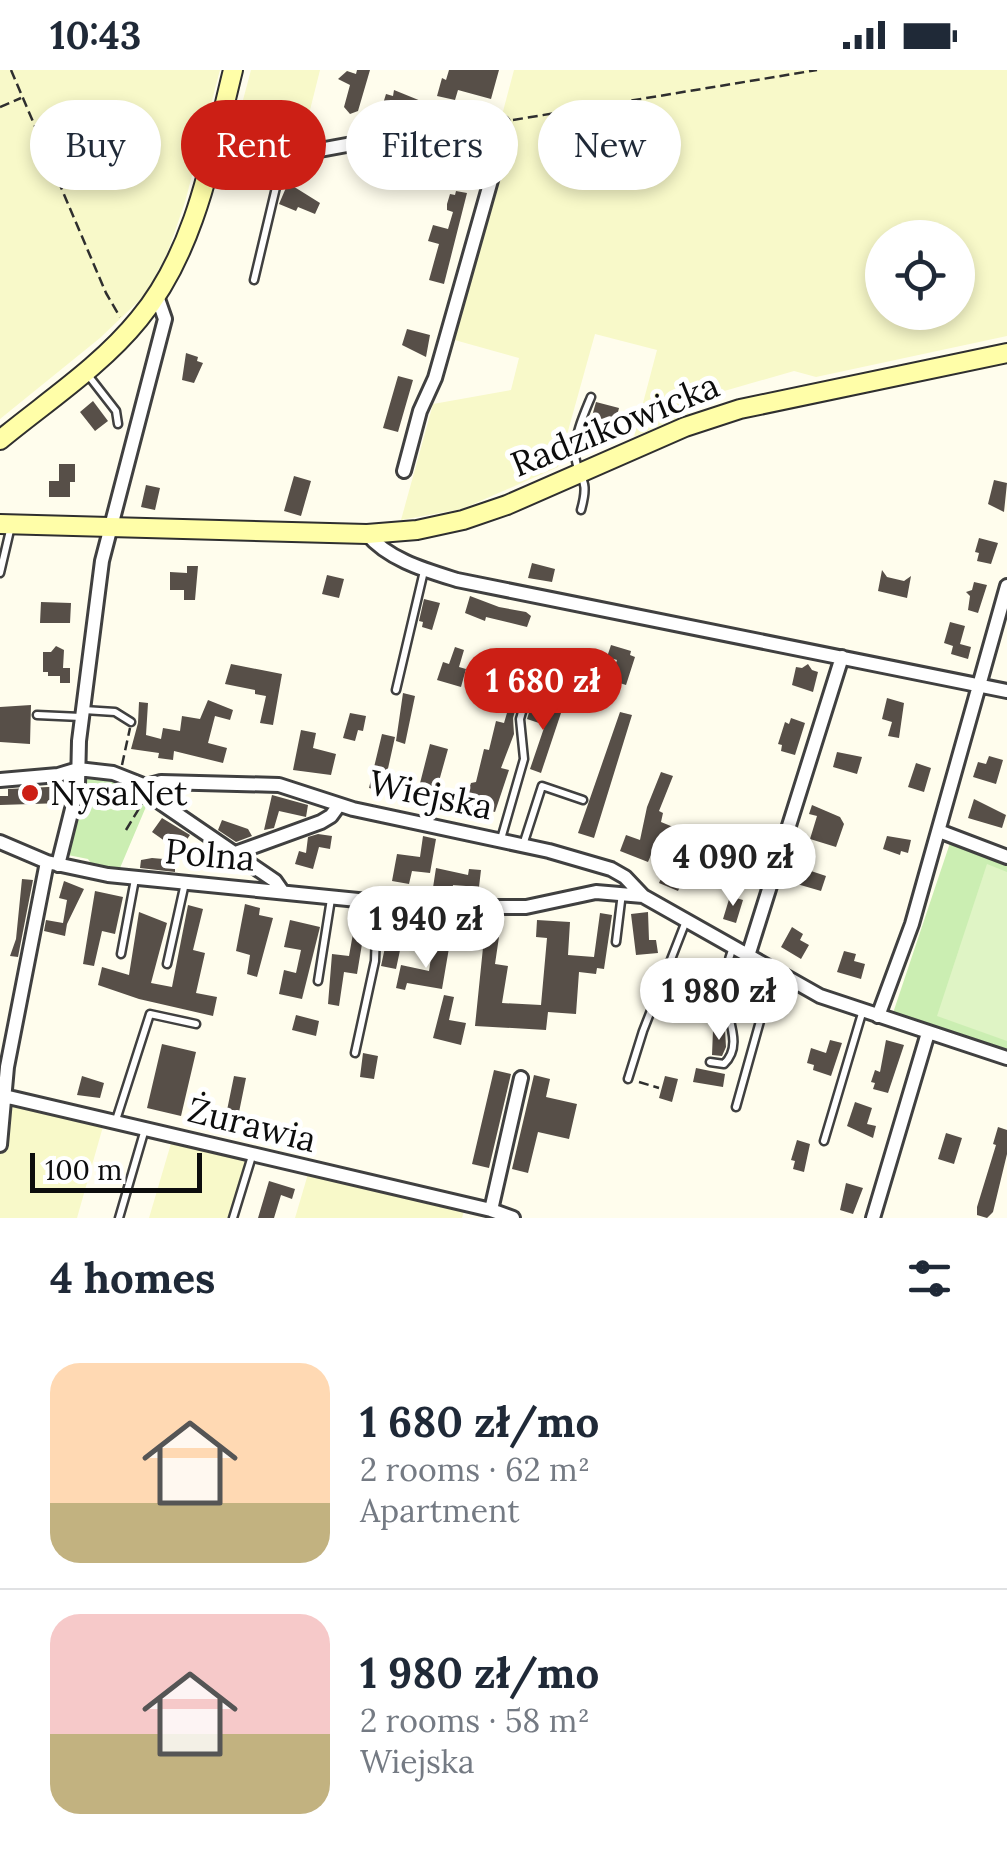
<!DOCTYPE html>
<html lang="en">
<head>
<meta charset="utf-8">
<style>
	:root { --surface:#fff; --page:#f6f6f7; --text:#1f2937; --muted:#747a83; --line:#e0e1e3; --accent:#cc1f15 }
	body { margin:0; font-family:Lora,serif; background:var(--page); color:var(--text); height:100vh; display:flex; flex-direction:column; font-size:38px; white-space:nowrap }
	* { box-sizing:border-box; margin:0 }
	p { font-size:32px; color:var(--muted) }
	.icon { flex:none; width:55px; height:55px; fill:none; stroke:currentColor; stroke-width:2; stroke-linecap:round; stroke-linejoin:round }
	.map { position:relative; height:1148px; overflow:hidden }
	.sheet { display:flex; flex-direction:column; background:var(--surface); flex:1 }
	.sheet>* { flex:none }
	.guide { position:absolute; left:30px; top:30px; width:948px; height:90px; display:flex; gap:20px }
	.fabs { position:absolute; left:865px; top:150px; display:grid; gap:20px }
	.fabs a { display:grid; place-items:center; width:110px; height:110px; border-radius:50%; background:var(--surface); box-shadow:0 5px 15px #0003; font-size:50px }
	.scale { position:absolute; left:30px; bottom:25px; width:172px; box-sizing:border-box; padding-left:10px; border:5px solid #0d0d0d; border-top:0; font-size:28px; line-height:35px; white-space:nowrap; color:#0d0d0d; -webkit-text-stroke:8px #fff; paint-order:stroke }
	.price { position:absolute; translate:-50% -85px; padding:0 22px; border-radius:35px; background:#fff; color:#222; font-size:32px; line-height:65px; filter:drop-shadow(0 2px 5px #0008) }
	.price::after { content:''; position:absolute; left:50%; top:60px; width:30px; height:22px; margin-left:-15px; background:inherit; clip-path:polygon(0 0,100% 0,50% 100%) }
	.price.selected { background:var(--accent); color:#fff }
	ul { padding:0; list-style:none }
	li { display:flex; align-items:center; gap:30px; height:250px; padding:0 50px }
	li+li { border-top:2px solid var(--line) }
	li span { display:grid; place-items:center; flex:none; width:280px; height:200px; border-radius:30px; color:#555 }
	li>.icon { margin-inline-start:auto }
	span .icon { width:120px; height:120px; fill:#fffc; stroke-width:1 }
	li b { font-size:42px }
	h2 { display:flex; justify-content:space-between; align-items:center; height:120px; padding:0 50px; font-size:42px }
	.chip { padding:0 35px; border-radius:45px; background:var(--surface); box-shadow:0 5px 15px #0003; font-size:35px; line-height:90px }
	.chip.selected { background:var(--accent); color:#fff }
	.status { display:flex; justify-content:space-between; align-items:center; height:70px; padding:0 50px; background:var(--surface); direction:ltr }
	.status svg { height:28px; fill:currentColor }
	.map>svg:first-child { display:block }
	.farmland { fill:#f8f9c9; fill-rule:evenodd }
	.green { fill:#cbeeb2 }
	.pitch { fill:#dff4c5 }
	.building { fill:#574f48 }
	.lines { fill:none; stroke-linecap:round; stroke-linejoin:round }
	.lane-casing { stroke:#404040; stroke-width:11 }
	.street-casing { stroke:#404040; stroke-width:18 }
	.secondary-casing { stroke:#2f2f2f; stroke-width:22 }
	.path { stroke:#2f2f2f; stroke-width:2.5; stroke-dasharray:10 5; stroke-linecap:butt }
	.lane { stroke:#fff; stroke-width:6 }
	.street { stroke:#fff; stroke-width:12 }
	.secondary { stroke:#fffea8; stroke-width:18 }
	.poi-dot { fill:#cc1f15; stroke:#fff; stroke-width:4 }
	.labels { text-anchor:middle; stroke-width:10; stroke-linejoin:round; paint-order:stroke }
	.street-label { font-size:35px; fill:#0d0d0d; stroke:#fff }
	.poi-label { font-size:35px; fill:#0d0d0d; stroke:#fff; text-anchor:start }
</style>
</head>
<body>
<div class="status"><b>10:43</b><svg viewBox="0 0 49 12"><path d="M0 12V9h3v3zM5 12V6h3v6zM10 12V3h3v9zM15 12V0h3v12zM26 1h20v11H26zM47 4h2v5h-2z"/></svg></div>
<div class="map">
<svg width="1007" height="1148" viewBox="0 0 1007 1148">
	<rect width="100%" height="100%" fill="#fffded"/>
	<path class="farmland" d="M 0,0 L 220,0 L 185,132 L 167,184 L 145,225 L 100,268 L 0,349 Z
		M 251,0 L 320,0 L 301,76 L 227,90 Z
		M 514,0 L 1007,0 L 1007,266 L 816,307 L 794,301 L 707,326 L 690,343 L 634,367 L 657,280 L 595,264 L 558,397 L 462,439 L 401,450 L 433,334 L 511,320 L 519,288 L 451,269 L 508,62 L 497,64 ZM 882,168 L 958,168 L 958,242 L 882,242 Z
		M 0,1033 L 104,1053 L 77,1148 L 0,1148 Z
		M 172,1070 L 254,1091 L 236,1148 L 149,1148 Z
		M 308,1104 L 464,1141 L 462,1148 L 295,1148 Z"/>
	<path class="green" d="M 86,708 L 112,709 L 148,732 L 120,798 L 92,795 L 88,789 L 68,785 Z
		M 951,770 L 1007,794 L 1007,980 L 893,943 Z"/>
	<path class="pitch" d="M 987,794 L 1007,802 L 1007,971 L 937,946 Z"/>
	<path class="building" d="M 357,0 L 370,0 L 358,41 L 350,44 L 344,37 L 350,15 L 338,9 L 347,1 L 356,4 Z
		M 449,0 L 499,0 L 491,29 L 458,20 L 455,30 L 437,26 L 442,8 L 446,10 Z
		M 394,20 L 421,31 L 417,44 L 382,37 L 386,24 L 393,26 Z
		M 444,80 L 462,84 L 454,102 L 439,98 Z
		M 392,87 L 415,95 L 411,110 L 387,106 Z
		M 288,113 L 320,133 L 315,144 L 298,137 L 296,141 L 279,134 Z
		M 456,121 L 467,123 L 444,214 L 429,210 L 439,174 L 428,171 L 433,155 L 448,159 L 453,142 L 447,140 L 447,134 L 450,124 L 455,125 Z
		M 407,259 L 430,265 L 426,287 L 402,275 Z
		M 186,283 L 198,287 L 197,291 L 203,293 L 194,313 L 182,310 Z
		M 398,306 L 413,310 L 398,362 L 383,358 Z
		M 93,331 L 108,351 L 95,361 L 80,342 Z
		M 596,332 L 619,338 L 615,354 L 592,346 Z
		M 59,394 L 75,394 L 75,412 L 70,412 L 70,427 L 49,427 L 49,411 L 59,411 Z
		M 294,406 L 311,411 L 301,446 L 284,441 Z
		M 994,410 L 1007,413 L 1004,442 L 988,434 Z
		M 146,415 L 160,418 L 155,440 L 141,437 Z
		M 979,468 L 998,473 L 991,494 L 977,491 L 979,483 L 975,482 Z
		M 532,493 L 555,499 L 552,512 L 528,508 Z
		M 187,496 L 198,496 L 195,530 L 184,530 L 184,520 L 170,520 L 170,502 L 187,503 Z
		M 882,500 L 887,507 L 904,511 L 911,506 L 907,528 L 878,521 Z
		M 327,505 L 344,509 L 339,528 L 322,524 Z
		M 974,512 L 987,515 L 978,543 L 968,540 L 970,526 L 966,522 L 972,520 Z
		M 470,526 L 499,537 L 526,542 L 531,546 L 527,557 L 486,547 L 485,551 L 465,543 Z
		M 424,529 L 440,533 L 432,560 L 422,557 L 423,552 L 419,551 Z
		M 41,532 L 71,533 L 70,553 L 40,553 Z
		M 950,552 L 965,556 L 960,574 L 971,577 L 968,589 L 951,584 L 953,576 L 944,573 Z
		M 611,575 L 631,581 L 630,585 L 635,587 L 626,615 L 610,610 L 617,590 L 607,587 Z
		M 56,576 L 64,580 L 63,598 L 70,598 L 70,613 L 60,613 L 60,606 L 48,606 L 48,602 L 43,602 L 43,582 L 51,582 Z
		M 455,577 L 464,580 L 459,597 L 466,599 L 461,617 L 437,610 L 443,592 L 449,594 Z
		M 231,594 L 282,604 L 273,655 L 260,653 L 266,626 L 255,624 L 255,620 L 225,614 Z
		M 808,594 L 812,600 L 818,602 L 813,622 L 792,615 L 796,597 L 802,598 Z
		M 403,623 L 415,626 L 405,674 L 396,671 Z
		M 512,626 L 519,628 L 513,648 L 514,664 L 501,698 L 509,700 L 495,742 L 480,738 L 476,749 L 461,744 L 471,713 L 476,712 L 484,679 L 489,680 L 496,651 L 504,653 Z
		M 887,628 L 904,633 L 899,668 L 888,666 L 892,652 L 882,649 Z
		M 208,630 L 233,640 L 230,650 L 215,646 L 208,673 L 227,678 L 223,693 L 174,681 L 173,690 L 158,688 L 159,683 L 131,679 L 138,653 L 139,632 L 148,633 L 146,665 L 161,669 L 163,658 L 180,661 L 182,646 L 200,649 Z
		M 532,633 L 561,643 L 541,703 L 530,699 L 545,655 L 527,649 Z
		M 31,635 L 30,674 L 0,672 L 0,637 Z
		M 620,642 L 632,645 L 594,768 L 578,763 Z
		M 350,643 L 366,646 L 363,661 L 358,660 L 355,671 L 343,668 Z
		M 791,648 L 805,653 L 795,685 L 781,681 L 782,675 L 778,674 L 785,652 L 789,654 Z
		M 301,660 L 316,663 L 313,678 L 336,684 L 331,705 L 293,700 Z
		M 382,664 L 395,667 L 383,721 L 369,718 Z
		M 430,674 L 448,679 L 434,729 L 417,725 Z
		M 837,682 L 862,687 L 857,704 L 833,697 Z
		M 989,686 L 1003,690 L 996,714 L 973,707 L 978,692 L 986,694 Z
		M 916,693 L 931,698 L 924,722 L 908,717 Z
		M 661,702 L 673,706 L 659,741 L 663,743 L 661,752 L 683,761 L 679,771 L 660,764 L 648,792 L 620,781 L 626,765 L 640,770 L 647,737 Z
		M 68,716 L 63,733 L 0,735 L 0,726 L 8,726 L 8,719 Z
		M 272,725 L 308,735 L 306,747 L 279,741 L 274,758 L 264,760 Z
		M 974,729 L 1006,745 L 1002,758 L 968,748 Z
		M 812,735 L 840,747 L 844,754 L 836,777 L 810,769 L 817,746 L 809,744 Z
		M 162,748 L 190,765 L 179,781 L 152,762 Z
		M 222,750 L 248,759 L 252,766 L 236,772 L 218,760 Z
		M 318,764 L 332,766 L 330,779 L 319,777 L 313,799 L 295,794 L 299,781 L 306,783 L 308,767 Z
		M 423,766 L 436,769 L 430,803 L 412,801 L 409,814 L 392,811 L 397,784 L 420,787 Z
		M 887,766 L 911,770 L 908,783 L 901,781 L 900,785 L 883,779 Z
		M 738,771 L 771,781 L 765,797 L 743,793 L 741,801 L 730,798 Z
		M 152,788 L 175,790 L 175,802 L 140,798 L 141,790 Z
		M 668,793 L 681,799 L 676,810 L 682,812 L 678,821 L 659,813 Z
		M 436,798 L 468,805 L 469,799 L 481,800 L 479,817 L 453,815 L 452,826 L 432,824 Z
		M 802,798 L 826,806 L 821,821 L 797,814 Z
		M 22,809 L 33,810 L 18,887 L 10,886 L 16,869 Z
		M 64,811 L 84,819 L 67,854 L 65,866 L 44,861 L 46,850 L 63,853 L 67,830 L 59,828 Z
		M 95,821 L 123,827 L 115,864 L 102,861 L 94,896 L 83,894 Z
		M 730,826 L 743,830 L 736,853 L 723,849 Z
		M 245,834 L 260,838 L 259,845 L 273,848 L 257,907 L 247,904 L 250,885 L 236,881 Z
		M 188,835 L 203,839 L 193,880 L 205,883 L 196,923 L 217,927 L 213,946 L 139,929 L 98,915 L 102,897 L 129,905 L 139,842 L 167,853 L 151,913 L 172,917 Z
		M 648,842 L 649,870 L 656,870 L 658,883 L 636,885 L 631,844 Z
		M 600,843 L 612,845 L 604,899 L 597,898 L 596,904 L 579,902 L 576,944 L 548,942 L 546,960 L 475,956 L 485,858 L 500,860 L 495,894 L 508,896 L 502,933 L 541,935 L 547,868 L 536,867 L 537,850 L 570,852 L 568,885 L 594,887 Z
		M 290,850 L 320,857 L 302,929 L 279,924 L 284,900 L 296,903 L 301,880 L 284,877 Z
		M 792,857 L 803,864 L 800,870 L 809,875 L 801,889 L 781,877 Z
		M 354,858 L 369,861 L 367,875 L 362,874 L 357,904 L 344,902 L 339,936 L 328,934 L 332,884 L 349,886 Z
		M 387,868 L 402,871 L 396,899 L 381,896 Z
		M 433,875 L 449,878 L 442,919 L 407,913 L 405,920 L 396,918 L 401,895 L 429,901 Z
		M 844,881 L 856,884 L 854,891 L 865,894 L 861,909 L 837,902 Z
		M 672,923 L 688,927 L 682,949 L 664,945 Z
		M 444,925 L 454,927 L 449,950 L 466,953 L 461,975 L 433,968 Z
		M 296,945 L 319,951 L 316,966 L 292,960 Z
		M 713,960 L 725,960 L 726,977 L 722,986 L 712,985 Z
		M 830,970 L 842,973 L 831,1006 L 813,1000 L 814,995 L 807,993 L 811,978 L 826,983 Z
		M 886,970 L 904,975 L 888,1023 L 873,1019 L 875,1013 L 871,1012 L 875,1000 L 880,1002 Z
		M 162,974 L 196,982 L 181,1046 L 147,1038 Z
		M 363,983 L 378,986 L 374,1009 L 360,1007 Z
		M 696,998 L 725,1004 L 723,1017 L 693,1012 Z
		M 494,1000 L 511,1004 L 489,1098 L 472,1094 Z
		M 534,1005 L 550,1009 L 546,1027 L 577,1034 L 569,1069 L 538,1062 L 528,1103 L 512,1099 Z
		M 82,1006 L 104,1013 L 100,1028 L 77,1025 Z
		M 234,1006 L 246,1008 L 237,1052 L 225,1050 Z
		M 665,1006 L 678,1009 L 672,1032 L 659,1028 Z
		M 855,1032 L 872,1038 L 867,1054 L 876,1056 L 873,1068 L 847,1056 Z
		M 998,1057 L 1007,1060 L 1007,1084 L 993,1142 L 987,1148 L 977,1145 L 977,1137 L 996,1075 L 993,1074 Z
		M 946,1063 L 962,1068 L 954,1094 L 938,1089 Z
		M 797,1070 L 810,1074 L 804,1102 L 793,1099 L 795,1091 L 791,1090 Z
		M 269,1111 L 295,1119 L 292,1129 L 281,1125 L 274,1148 L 258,1148 Z
		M 846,1113 L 863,1118 L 853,1144 L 840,1140 Z"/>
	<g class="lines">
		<g class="lane-casing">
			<path id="lane" d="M 254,210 L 283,88
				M 88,305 L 116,341 L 118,354
				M 581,440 C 591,404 577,412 575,384 C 574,366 584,344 591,327
				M 0,503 L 11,456
				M 396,620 L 424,501
				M 84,640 L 115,642 L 131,652
				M 37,645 L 81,647
				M 501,769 L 524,689 L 520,649 L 534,600
				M 523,775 L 542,716 L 583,730
				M 616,872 L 622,823
				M 121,884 L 135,809
				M 167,894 L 185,813
				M 318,911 L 331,829
				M 355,983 L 375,891 L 377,833
				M 710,992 L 724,994 C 744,975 726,948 725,925 C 725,909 727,892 733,877
				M 628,1009 L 643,961 L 686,851
				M 736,1037 L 774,901
				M 116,1050 L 150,944 L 196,954
				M 824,1071 L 863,940
				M 119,1148 L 145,1059
				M 233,1148 L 252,1086"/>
		</g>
		<g class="street-casing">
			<path id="street" d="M 206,101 L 390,67 L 502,53 L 503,68 L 435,308 L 420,341 L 404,401
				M 367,464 C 389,490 425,500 457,510 L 1007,621
				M 0,710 L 58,705 L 78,699 L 113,703 L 146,716 L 161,712 L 279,715 L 353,739 L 549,781 L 611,799 L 625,807 L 643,826 L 820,926 L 1007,988
				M 146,716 L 158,731 L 275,811 L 282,821
				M 939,761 L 1007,787
				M 0,772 L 47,792 L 108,805 L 428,837 L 526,837 L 596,822 L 643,826
				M 233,784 L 321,752 L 331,746 L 339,735
				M 58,795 L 78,715 L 79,671 L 102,491 L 165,249 L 157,226
				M 748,886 L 842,587
				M 878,946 L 912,854 L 1007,516
				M 0,1025 L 491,1140 L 513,1148
				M 0,1075 L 7,997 L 47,792
				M 491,1140 L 521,1008
				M 873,1148 L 928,963"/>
		</g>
		<g class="secondary-casing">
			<path id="secondary" d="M 0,370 C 46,332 101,296 139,249 C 196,181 212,84 233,0
				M 0,454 L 367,464 L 417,460 L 463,450 L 507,435 L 685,357 L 740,339 L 1007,283"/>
		</g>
		<path class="path" d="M 11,0 L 106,223 L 120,247
			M 0,37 L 21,28
			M 513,50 L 817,0
			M 122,695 L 130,658
			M 126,760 L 143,732
			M 639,1012 L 659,1018"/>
		<use href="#lane" class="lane"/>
		<use href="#street" class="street"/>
		<use href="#secondary" class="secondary"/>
	</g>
	<circle class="poi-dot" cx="30" cy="723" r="10"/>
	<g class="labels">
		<g class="street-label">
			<text transform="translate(615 355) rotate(-22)" y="12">Radzikowicka</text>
			<text transform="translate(431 725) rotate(12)" y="12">Wiejska</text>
			<text transform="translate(210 785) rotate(5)" y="12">Polna</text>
			<text transform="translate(252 1055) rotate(14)" y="12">Żurawia</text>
		</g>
		<g class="poi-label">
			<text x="50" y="735">NysaNet</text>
		</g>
	</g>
</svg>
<div class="fabs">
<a><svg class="icon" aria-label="locate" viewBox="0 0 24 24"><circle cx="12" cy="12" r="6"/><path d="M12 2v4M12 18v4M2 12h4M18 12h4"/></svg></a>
</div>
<div class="scale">100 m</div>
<b class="price selected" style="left:543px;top:663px">1 680 zł</b>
<b class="price" style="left:733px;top:839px">4 090 zł</b>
<b class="price" style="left:426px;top:901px">1 940 zł</b>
<b class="price" style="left:719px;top:973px">1 980 zł</b>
<div class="guide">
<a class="chip">Buy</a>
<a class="chip selected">Rent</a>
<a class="chip">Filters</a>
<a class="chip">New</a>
</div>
</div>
<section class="sheet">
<h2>4 homes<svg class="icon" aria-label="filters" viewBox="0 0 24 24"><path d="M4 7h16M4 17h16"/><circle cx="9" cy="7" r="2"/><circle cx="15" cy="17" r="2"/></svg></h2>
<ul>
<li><span style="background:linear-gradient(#ffd9b3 70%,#c2b280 0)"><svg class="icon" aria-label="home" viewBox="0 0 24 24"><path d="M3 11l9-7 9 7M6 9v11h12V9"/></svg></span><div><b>1 680 zł/mo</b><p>2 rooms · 62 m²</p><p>Apartment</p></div></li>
<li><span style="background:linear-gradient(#f6c9c9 60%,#c2b280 0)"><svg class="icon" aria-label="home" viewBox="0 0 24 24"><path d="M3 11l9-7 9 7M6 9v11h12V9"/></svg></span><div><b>1 980 zł/mo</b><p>2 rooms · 58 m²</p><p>Wiejska</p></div></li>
</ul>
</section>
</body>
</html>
